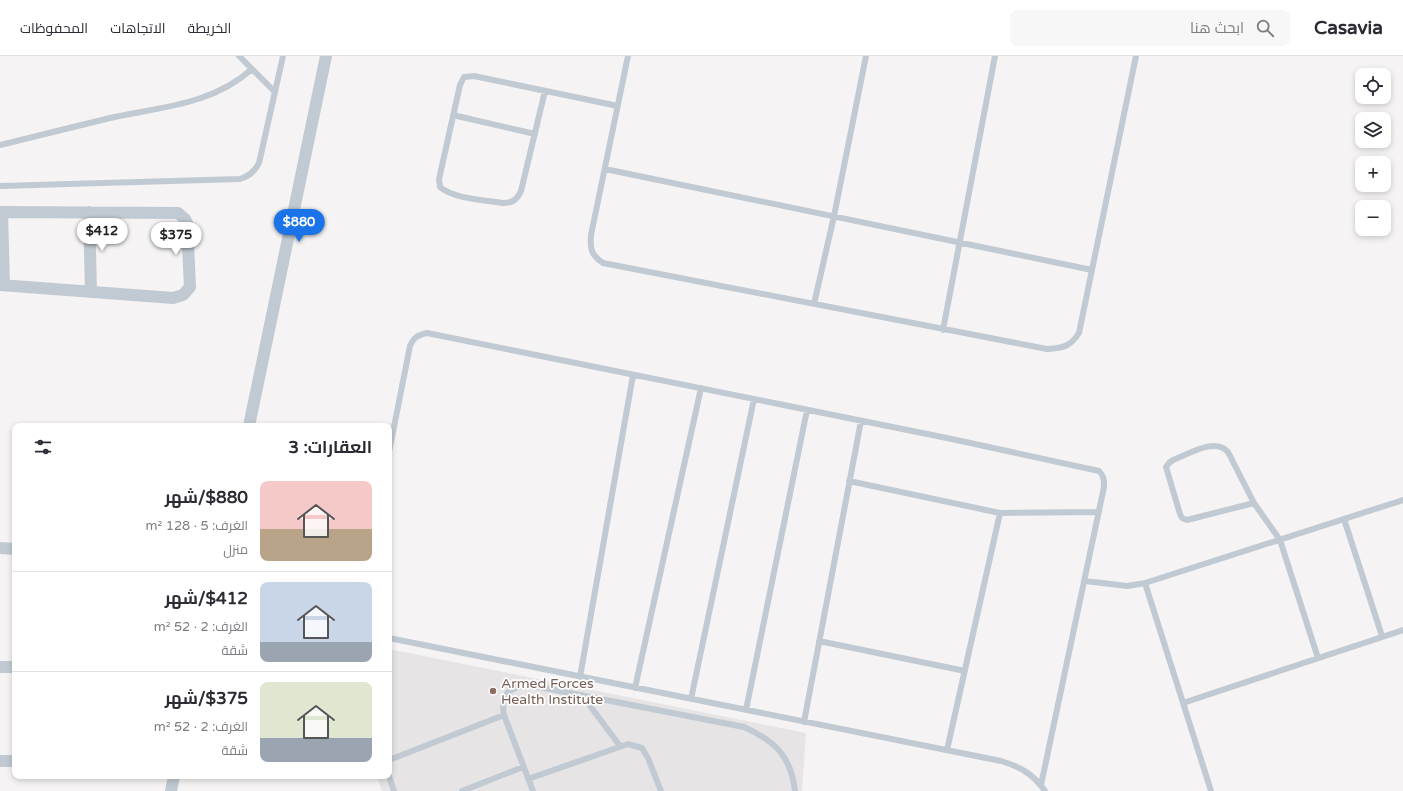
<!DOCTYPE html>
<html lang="ar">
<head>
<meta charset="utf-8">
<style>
	:root { --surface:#fff; --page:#f7f7f7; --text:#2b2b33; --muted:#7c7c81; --line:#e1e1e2; --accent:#1a73e8 }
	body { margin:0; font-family:"Varela Round",Cairo,sans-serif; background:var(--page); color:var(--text); direction:rtl; height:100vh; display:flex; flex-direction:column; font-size:15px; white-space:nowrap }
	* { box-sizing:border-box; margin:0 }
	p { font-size:13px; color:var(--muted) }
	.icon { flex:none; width:22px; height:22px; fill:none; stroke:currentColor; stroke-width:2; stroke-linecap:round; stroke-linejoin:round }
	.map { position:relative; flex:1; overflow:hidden; direction:ltr }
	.side { position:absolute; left:12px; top:367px; width:380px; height:356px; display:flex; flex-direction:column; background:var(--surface); border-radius:8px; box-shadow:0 2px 6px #0003; direction:rtl }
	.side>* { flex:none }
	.buttons { position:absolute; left:1355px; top:12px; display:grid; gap:8px }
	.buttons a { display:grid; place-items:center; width:36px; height:36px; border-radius:8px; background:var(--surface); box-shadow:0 2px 6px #0003; font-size:20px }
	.price { position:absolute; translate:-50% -34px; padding:0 9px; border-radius:14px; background:#fff; color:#222; font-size:13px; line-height:26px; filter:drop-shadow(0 1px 2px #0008) }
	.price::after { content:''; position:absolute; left:50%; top:24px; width:12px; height:9px; margin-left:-6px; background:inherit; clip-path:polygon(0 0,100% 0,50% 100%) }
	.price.current { background:var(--accent); color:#fff }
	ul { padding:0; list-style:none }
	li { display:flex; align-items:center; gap:12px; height:100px; padding:0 20px }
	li+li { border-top:1px solid var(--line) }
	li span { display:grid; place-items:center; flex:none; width:112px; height:80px; border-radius:8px; color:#555 }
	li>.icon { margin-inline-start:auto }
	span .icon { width:48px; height:48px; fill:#fffc; stroke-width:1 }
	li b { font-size:17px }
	h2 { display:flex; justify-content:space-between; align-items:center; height:48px; padding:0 20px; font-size:17px }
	header { display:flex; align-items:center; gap:24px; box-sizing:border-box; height:56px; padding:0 20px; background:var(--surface); border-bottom:1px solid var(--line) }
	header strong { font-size:19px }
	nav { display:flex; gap:22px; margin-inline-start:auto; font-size:14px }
	.search { width:280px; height:36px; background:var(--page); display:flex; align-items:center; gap:10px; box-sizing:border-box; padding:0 14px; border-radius:8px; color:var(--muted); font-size:15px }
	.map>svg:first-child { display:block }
	.education { fill:#e6e4e5 }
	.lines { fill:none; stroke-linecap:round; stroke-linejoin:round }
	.service { stroke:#c1cad2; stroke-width:6 }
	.minor { stroke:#c1cad2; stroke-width:12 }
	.education-dot { fill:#8d6e63; stroke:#fff; stroke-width:1.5 }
	.labels { text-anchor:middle; stroke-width:3.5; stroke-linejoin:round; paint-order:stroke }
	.education-label { font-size:14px; fill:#785e54; stroke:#fff; text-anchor:start }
</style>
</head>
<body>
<header>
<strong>Casavia</strong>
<div class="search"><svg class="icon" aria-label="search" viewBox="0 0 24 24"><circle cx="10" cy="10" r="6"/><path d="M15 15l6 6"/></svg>ابحث هنا</div>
<nav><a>الخريطة</a><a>الاتجاهات</a><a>المحفوظات</a></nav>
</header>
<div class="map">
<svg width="1403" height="735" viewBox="0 0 1403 735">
	<rect width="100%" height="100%" fill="#f5f3f3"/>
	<path class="education" d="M 389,593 L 806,677 L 802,735 L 382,735 L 377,720 L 389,720 Z"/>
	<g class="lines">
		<path class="service" d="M 239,0 L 275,36
			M 628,0 L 591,179 C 590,193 591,199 603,207 L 1047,293 C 1063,292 1070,291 1079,277 L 1136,0
			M 545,35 L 521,135 C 517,144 512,147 503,147 C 485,144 454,143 440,131 L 439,123 L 460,29 L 464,21 L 474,20 L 618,50
			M 453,59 L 535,78
			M 0,89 C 37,80 73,71 110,62 C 160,51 212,49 252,13
			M 605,113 L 1092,214
			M 0,130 L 240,123 C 250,120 255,115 259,107 L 283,0
			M 814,248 L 834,160 L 866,0
			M 943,274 L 995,0
			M 389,396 L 410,290 C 414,281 418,279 427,277 L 947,382 L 1099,415 C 1104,420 1104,424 1104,431 L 1041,729
			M 849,425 L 1000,457 L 1099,456
			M 1254,447 L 1187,464 L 1182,462 L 1180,458 L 1166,411 L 1169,407 L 1173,404 C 1189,398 1215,381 1228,396 L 1254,447 L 1280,484 L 1318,602
			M 1344,463 L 1382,580
			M 1085,525 L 1127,530 L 1145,527 L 1403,444
			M 1145,527 L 1211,735
			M 389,582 L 1001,705 C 1021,711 1033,718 1045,735
			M 819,585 L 965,615
			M 580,621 L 633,319
			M 635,632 L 701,332
			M 582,639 L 620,690
			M 691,643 L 754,343
			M 1183,647 L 1403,574
			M 746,654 L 807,354
			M 804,666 L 861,365
			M 947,694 L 1000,457
			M 389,704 L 504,659
			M 389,720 L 394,735
			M 528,723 L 628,688 L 642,692 L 648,702 L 661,735
			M 462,735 L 523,711
			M 533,735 L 504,659 C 500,638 509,631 529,629 L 744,671 C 775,685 791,700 795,735"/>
		<path class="minor" d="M 0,156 L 178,157 L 185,163 L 187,167 L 190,231 L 183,239 L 173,242 L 0,229
			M 2,156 L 4,229
			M 89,156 L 91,236
			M 249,370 L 326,0
			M 0,492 L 15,493
			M 0,611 L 15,611
			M 0,705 L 15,705
			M 171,735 L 174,720"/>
	</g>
	<circle class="education-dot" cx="493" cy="635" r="4"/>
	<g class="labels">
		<g class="education-label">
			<text x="501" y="632">Armed Forces<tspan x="501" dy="16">Health Institute</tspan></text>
		</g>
	</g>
</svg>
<div class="buttons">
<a><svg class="icon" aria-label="locate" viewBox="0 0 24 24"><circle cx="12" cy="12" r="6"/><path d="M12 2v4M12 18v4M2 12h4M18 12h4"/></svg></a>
<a><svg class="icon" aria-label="layers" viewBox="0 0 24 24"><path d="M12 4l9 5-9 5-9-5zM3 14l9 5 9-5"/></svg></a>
<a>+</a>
<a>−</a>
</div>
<b class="price current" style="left:299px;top:187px">$880</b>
<b class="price" style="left:102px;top:196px">$412</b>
<b class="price" style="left:176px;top:200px">$375</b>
<section class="side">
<h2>العقارات: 3<svg class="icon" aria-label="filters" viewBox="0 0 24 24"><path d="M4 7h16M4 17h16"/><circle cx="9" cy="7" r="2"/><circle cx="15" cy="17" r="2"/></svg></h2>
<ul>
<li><span style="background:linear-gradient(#f6c9c9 60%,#b9a48a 0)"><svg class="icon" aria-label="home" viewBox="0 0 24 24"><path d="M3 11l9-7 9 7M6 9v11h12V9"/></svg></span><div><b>$880/شهر</b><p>الغرف: 5 · 128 m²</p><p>منزل</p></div></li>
<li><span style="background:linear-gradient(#c9d6e8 75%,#9aa5b1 0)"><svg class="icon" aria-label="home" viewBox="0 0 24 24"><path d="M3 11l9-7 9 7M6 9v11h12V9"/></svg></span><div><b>$412/شهر</b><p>الغرف: 2 · 52 m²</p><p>شقة</p></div></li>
<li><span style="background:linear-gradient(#dfe7d0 70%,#9aa5b1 0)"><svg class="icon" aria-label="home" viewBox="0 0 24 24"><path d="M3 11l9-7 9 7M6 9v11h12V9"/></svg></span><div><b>$375/شهر</b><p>الغرف: 2 · 52 m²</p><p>شقة</p></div></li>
</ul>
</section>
</div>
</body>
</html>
